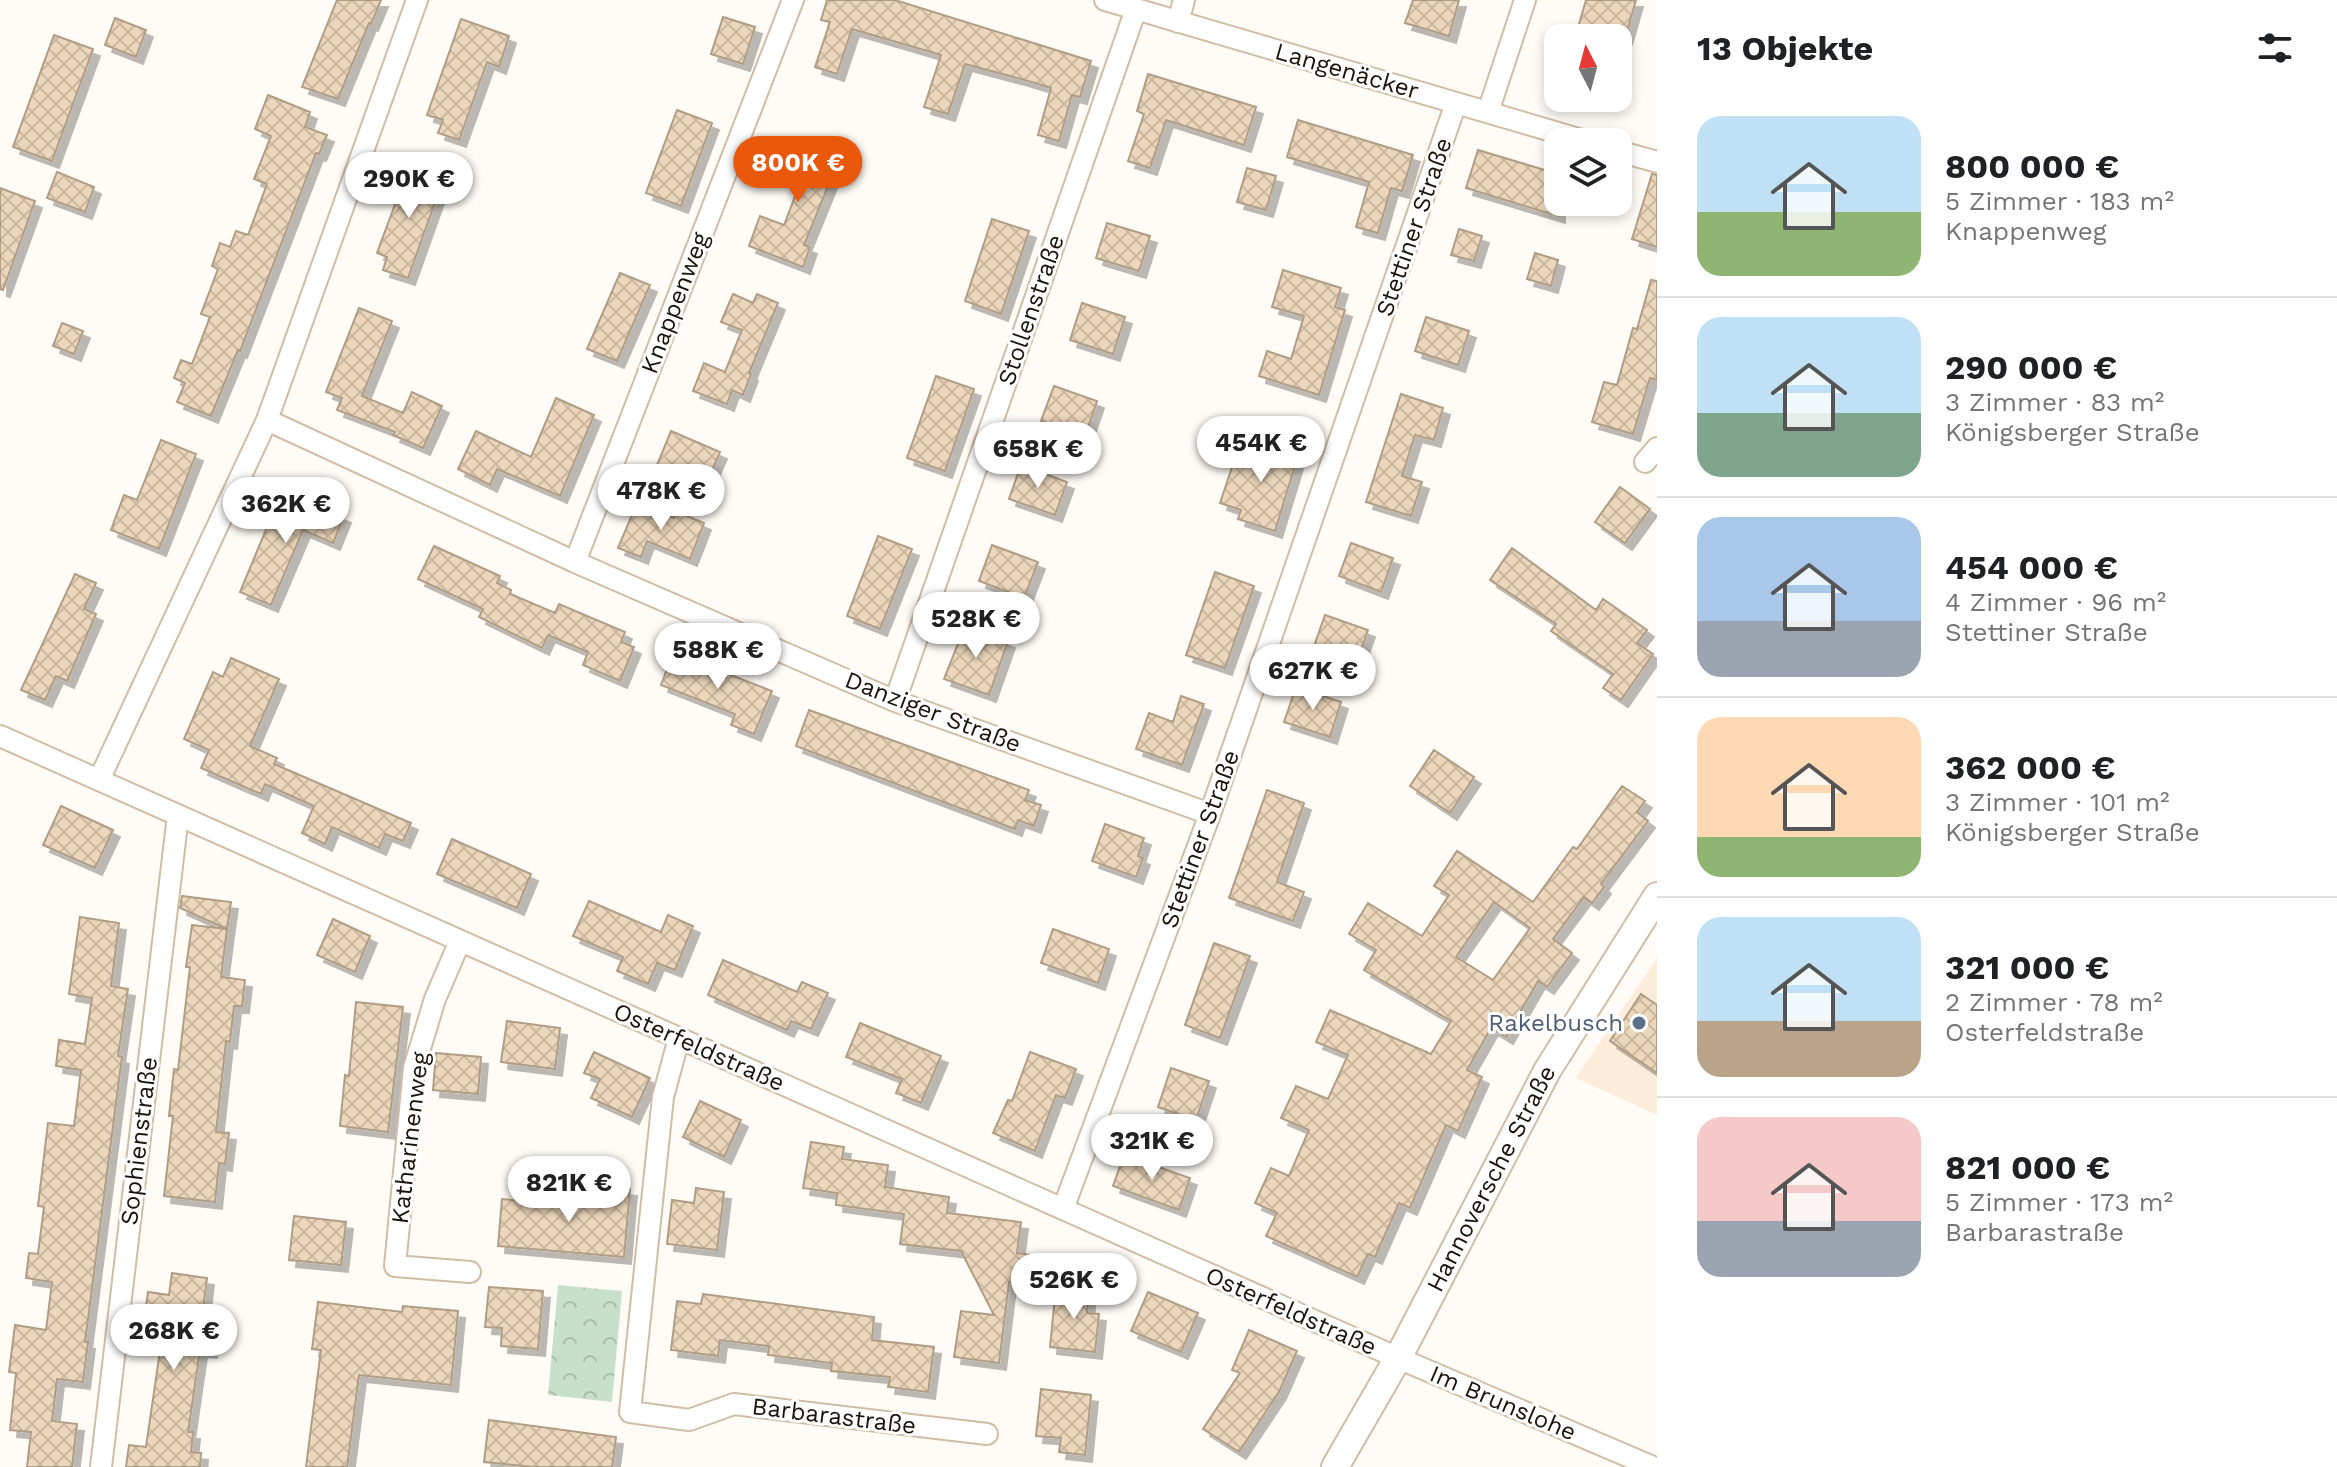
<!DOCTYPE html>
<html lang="de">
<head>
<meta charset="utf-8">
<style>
	:root { --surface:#fff; --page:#f6f6f6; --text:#202124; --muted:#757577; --line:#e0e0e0; --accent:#ea580c }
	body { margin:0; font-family:"Work Sans",sans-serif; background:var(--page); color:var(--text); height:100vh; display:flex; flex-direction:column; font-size:30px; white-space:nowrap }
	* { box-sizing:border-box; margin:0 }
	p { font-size:26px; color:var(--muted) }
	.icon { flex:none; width:44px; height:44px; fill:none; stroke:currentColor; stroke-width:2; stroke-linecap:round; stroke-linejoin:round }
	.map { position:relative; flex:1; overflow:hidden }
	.sheet { display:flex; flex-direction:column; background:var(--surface); width:680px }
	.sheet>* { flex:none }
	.needle { width:52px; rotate:354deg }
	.controls { position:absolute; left:1544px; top:24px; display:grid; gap:16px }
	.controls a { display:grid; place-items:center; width:88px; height:88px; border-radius:16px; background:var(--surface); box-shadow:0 4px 12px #0003; font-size:40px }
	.price { position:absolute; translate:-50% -68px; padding:0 18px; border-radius:28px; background:#fff; color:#222; font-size:26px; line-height:52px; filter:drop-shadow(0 2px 4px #0008) }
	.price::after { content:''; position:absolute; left:50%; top:48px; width:24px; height:18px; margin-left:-12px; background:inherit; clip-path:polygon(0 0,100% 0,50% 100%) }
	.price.current { background:var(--accent); color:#fff }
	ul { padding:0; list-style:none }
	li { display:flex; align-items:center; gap:24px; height:200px; padding:0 40px }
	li+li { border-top:2px solid var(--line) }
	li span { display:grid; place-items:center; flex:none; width:224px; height:160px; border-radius:24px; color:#555 }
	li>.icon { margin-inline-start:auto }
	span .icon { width:96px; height:96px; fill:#fffc; stroke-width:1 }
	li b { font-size:34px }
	h2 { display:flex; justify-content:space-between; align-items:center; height:96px; padding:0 40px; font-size:34px }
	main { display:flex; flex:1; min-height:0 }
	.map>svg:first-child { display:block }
	.built { fill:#fcecd9 }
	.park { fill:url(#park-crowns) }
	.building { fill:url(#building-cross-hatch); stroke:#b09d85; stroke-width:2; fill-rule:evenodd; filter:url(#shadow) }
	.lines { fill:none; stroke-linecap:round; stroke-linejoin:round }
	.minor-casing { stroke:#d1bda5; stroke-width:24 }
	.tertiary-casing { stroke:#d1bda5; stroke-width:30 }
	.minor { stroke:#fff; stroke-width:20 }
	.tertiary { stroke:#fff; stroke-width:26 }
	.service-dot { fill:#5c6f8a; stroke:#fff; stroke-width:3 }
	.labels { text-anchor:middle; stroke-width:6; stroke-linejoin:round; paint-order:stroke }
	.street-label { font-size:24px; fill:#1b140b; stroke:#fff }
	.service-label { font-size:24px; fill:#4e5e75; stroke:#fff; text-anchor:end }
</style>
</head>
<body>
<main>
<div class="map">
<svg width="1657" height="1467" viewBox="0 0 1657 1467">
	<defs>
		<pattern id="park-crowns" width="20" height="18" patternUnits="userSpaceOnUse" patternTransform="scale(2)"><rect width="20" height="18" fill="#c7e0c9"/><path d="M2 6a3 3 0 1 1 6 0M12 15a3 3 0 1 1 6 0" fill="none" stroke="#aabfab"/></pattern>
		<pattern id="building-cross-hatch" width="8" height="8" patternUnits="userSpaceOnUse" patternTransform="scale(2)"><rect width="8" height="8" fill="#edd7bc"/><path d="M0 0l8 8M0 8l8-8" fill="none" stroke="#cbb8a0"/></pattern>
		<filter id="shadow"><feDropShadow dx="7" dy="7" stdDeviation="0" flood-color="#0004"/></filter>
	</defs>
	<rect width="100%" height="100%" fill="#fffbf6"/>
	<path class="built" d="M 1657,958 L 1657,1115 L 1576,1078 Z"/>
	<path class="park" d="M 558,1285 L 622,1291 L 612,1402 L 548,1395 Z"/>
	<path class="building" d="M 337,0 L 381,0 L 371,24 L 369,23 L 338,99 L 302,87 Z
		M 827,0 L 895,0 L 1091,61 L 1080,97 L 1072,95 L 1059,141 L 1038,135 L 1051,88 L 1025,80 L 965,64 L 948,114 L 924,107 L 941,55 L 852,29 L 837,74 L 815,67 L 830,22 L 821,20 Z
		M 1413,0 L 1459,0 L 1449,36 L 1405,23 Z
		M 1586,0 L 1636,0 L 1625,38 L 1575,38 Z
		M 723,17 L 755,27 L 743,64 L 711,54 Z
		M 115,18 L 146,30 L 136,57 L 105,45 Z
		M 461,19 L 509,36 L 499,67 L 487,62 L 459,140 L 438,133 L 443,120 L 427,115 Z
		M 54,35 L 93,49 L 52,161 L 13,147 Z
		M 1148,74 L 1256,107 L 1244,145 L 1166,120 L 1150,168 L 1128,161 L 1144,114 L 1137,111 Z
		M 268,95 L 310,112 L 305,127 L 327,135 L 319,154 L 316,153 L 240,351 L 238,350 L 211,416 L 177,402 L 185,383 L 174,378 L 181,360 L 192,364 L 210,317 L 201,314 L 218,269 L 212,266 L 220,243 L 230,247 L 236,231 L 248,235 L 267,184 L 254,179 L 271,136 L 255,129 Z
		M 677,110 L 712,123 L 681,206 L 646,193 Z
		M 1298,120 L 1413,155 L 1402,191 L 1391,188 L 1378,233 L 1356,227 L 1369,182 L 1287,157 Z
		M 790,139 L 840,157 L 804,245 L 810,247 L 803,267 L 749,246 L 760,216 L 784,225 L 802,178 L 779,170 Z
		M 1478,150 L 1558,174 L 1558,216 L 1466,188 Z
		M 410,164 L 444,177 L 408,278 L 383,270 L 387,257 L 377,253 Z
		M 1247,168 L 1276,176 L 1266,210 L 1237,202 Z
		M 57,172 L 94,187 L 85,212 L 47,198 Z
		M 1652,174 L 1657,175 L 1657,247 L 1632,239 Z
		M 0,188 L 35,201 L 3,290 L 0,289 Z
		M 992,219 L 1029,231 L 1001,314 L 965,301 Z
		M 1107,223 L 1150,236 L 1139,271 L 1096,258 Z
		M 1459,229 L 1482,236 L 1474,261 L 1451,255 Z
		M 1535,253 L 1558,260 L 1551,286 L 1527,279 Z
		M 1283,270 L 1341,288 L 1335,307 L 1345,310 L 1319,395 L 1259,376 L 1267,351 L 1291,359 L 1304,316 L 1272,307 Z
		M 620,273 L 650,285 L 617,361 L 587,349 Z
		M 1651,280 L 1657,281 L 1657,380 L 1650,378 L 1633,434 L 1592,422 L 1604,382 L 1617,385 L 1633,328 L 1637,329 Z
		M 733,294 L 753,303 L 757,294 L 778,303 L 749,373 L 751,374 L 743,395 L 732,390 L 727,404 L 693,391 L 704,363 L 725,372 L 742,330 L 721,322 Z
		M 1082,303 L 1125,317 L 1113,354 L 1070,340 Z
		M 359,308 L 392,321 L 362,396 L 403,413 L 412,392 L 442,406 L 423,448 L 393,435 L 395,432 L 337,410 L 342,398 L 326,392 Z
		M 1426,317 L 1469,331 L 1458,365 L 1415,351 Z
		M 62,323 L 83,331 L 74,354 L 53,346 Z
		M 936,376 L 974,389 L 945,471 L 907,458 Z
		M 1054,386 L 1097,401 L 1085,436 L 1041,421 Z
		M 1401,394 L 1443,408 L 1434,440 L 1415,435 L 1402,476 L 1422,482 L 1411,516 L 1366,502 Z
		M 556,398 L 594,415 L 560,496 L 497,469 L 490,485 L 458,469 L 476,431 L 531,457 Z
		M 671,431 L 720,452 L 705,486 L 657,465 Z
		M 1264,438 L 1300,449 L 1275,531 L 1238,519 L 1241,510 L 1220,503 L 1237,452 L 1257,459 Z
		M 161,440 L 196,454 L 159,549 L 111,530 L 124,495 L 137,500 Z
		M 1021,465 L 1067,482 L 1055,515 L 1009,499 Z
		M 1620,487 L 1650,509 L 1625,543 L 1595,522 Z
		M 294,495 L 344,516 L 333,543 L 303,530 L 271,605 L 240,592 L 275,508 L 287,513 Z
		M 637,503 L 674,518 L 677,512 L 704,523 L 690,559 L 647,541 L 641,557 L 618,548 Z
		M 878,536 L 912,549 L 880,629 L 847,616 Z
		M 1351,543 L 1393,558 L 1381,592 L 1339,576 Z
		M 992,545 L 1038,562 L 1024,598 L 979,581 Z
		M 434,546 L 500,576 L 497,583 L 511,590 L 510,594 L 555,613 L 559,604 L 625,632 L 621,642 L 634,647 L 620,681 L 583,665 L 588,652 L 548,635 L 542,648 L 479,617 L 483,609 L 418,579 Z
		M 1512,548 L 1596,610 L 1603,599 L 1647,630 L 1637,643 L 1653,654 L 1621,700 L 1603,688 L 1613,674 L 1551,631 L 1556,624 L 1490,580 Z
		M 1215,572 L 1254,586 L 1225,668 L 1186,655 Z
		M 75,574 L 96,583 L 84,609 L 96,614 L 67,681 L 56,676 L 45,700 L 21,690 Z
		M 1325,615 L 1368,630 L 1356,664 L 1313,649 Z
		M 965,626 L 1008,641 L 989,695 L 944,679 Z
		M 673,653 L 772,691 L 754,734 L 731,725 L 735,714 L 661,685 Z
		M 231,658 L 279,679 L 250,746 L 277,758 L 274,764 L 411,823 L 403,841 L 385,834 L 379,848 L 332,827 L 325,844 L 302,833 L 314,806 L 265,784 L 261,794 L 201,768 L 209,750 L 184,739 L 213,672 L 223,677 Z
		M 1296,687 L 1341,702 L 1330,737 L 1284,722 Z
		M 1181,696 L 1204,704 L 1182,765 L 1136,749 L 1149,713 L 1173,722 Z
		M 809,710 L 1029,790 L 1025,800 L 1041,805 L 1034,826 L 1018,820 L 1015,829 L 796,746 Z
		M 1434,750 L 1474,777 L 1450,813 L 1410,786 Z
		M 1622,786 L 1645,801 L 1637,812 L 1648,821 L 1601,884 L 1604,887 L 1592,903 L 1584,897 L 1553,939 L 1572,953 L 1547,987 L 1538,981 L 1506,1037 L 1491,1028 L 1467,1070 L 1482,1077 L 1458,1131 L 1446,1125 L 1410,1208 L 1399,1203 L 1375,1257 L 1368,1254 L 1357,1277 L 1266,1236 L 1277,1213 L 1255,1203 L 1271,1168 L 1289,1176 L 1309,1130 L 1281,1118 L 1296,1086 L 1328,1099 L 1348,1055 L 1316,1042 L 1330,1010 L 1431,1054 L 1451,1021 L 1364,970 L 1376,950 L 1349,934 L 1368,903 L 1422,936 L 1449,895 L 1434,886 L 1457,851 L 1533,902 L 1573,847 L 1577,849 ZM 1494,902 L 1530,928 L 1493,980 L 1456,957 Z
		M 1267,790 L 1304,803 L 1277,882 L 1304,892 L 1293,921 L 1229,898 Z
		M 61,806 L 113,830 L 95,868 L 43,845 Z
		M 1105,824 L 1144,838 L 1138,856 L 1143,858 L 1136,877 L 1092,861 Z
		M 452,839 L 531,874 L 517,908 L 437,874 Z
		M 182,896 L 231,902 L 227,929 L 180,908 Z
		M 589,901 L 661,932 L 668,915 L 693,926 L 675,970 L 657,963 L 648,984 L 617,971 L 623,957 L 573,936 Z
		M 80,917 L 119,923 L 111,986 L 128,989 L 118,1056 L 122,1057 L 85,1342 L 88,1342 L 83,1382 L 57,1379 L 52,1421 L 77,1424 L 72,1467 L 27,1467 L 31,1432 L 10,1430 L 16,1373 L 9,1372 L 15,1325 L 46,1330 L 52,1282 L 26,1278 L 29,1253 L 38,1254 L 44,1207 L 38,1206 L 48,1123 L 74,1126 L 81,1070 L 56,1066 L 59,1040 L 85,1044 L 92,998 L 69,994 Z
		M 333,919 L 370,936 L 355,972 L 317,955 Z
		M 192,925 L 227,929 L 221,977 L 245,980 L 242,1006 L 234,1006 L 230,1042 L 226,1041 L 216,1132 L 229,1133 L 225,1164 L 219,1163 L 215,1202 L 164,1196 L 173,1116 L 169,1116 L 174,1069 L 178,1070 L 190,967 L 186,967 Z
		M 1053,929 L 1109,949 L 1098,983 L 1041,963 Z
		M 1214,943 L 1250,956 L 1220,1038 L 1185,1025 Z
		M 723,960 L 797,992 L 802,982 L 828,993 L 811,1029 L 791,1021 L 787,1030 L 708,995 Z
		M 1641,994 L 1657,1005 L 1657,1073 L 1610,1041 Z
		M 356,1002 L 403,1007 L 388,1132 L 340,1126 L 345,1075 L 349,1076 Z
		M 507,1021 L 560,1028 L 555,1069 L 501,1062 Z
		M 860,1023 L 941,1056 L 921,1103 L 896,1093 L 902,1079 L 846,1057 Z
		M 594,1052 L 650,1078 L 632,1117 L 591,1098 L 600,1079 L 584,1073 Z
		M 1030,1052 L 1076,1069 L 1065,1098 L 1056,1095 L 1035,1151 L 993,1133 L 1008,1100 L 1012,1101 Z
		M 436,1053 L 481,1057 L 478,1094 L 433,1090 Z
		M 1171,1068 L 1209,1081 L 1196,1120 L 1158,1107 Z
		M 700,1101 L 741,1120 L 724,1157 L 683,1137 Z
		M 811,1142 L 844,1147 L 842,1159 L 888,1165 L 885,1187 L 949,1197 L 947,1213 L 1021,1222 L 1017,1253 L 1031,1255 L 1027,1284 L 1009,1282 L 999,1363 L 954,1357 L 961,1311 L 994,1315 L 961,1251 L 900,1244 L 904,1214 L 836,1205 L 837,1193 L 803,1188 Z
		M 1124,1155 L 1190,1178 L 1179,1210 L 1113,1186 Z
		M 586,1185 L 630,1189 L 624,1257 L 498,1246 L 502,1199 L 584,1207 Z
		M 696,1188 L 724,1192 L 717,1250 L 667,1244 L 672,1200 L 694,1203 Z
		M 294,1216 L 346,1222 L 341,1265 L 289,1260 Z
		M 172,1273 L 207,1278 L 202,1318 L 214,1320 L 210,1351 L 200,1350 L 188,1432 L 193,1432 L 191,1452 L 201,1453 L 200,1467 L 126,1467 L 129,1445 L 146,1447 L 161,1344 L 141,1342 L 148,1292 L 169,1295 Z
		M 489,1287 L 543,1291 L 538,1349 L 501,1346 L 502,1328 L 485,1327 Z
		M 1056,1287 L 1089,1290 L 1087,1313 L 1099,1314 L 1095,1352 L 1050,1347 Z
		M 1148,1292 L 1198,1313 L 1181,1352 L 1131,1331 Z
		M 703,1294 L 874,1317 L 872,1340 L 934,1347 L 928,1392 L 888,1387 L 890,1377 L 831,1371 L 832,1363 L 768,1355 L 769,1346 L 720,1340 L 718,1356 L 671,1350 L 677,1301 L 701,1304 Z
		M 318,1302 L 402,1312 L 403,1306 L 458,1311 L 451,1385 L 359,1375 L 347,1467 L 306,1467 L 321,1350 L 312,1349 Z
		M 1249,1330 L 1297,1351 L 1279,1392 L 1239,1452 L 1203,1429 L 1240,1373 L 1232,1370 Z
		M 1041,1389 L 1091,1395 L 1085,1455 L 1059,1452 L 1061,1438 L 1036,1436 Z
		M 489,1420 L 616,1437 L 612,1467 L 534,1467 L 484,1462 Z"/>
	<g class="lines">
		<g class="minor-casing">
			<path id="minor" d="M 1105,0 L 1589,142
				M 1178,22 L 1184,0
				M 1488,112 L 1525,0
				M 1618,151 L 1657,162
				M 267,420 L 575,562 L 895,701 L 1210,814
				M 1645,462 L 1657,448
				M 575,562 L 793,0
				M 895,701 L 1136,9
				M 0,736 L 1398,1358 L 1653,1467
				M 99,780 L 267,420 L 417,0
				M 460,941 L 435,999 L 414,1068 L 395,1266 L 470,1272
				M 679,1038 L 663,1097 L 630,1412 L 689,1420 L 734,1404 L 987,1434
				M 1063,1209 L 1210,814 L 1456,103
				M 101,1467 L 178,815"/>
		</g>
		<g class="tertiary-casing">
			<g id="tertiary">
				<path id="s1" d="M 1335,1467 L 1398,1358 L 1547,1071 L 1657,896"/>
			</g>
		</g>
		<use href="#minor" class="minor"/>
		<use href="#tertiary" class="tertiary"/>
	</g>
	<circle class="service-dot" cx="1639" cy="1023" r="8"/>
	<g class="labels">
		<g class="street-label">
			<text transform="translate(1347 71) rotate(16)" y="8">Langenäcker</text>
			<text transform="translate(1414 227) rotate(-71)" y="8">Stettiner Straße</text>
			<text transform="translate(675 303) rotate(-69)" y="8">Knappenweg</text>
			<text transform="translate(1031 310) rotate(-71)" y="8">Stollenstraße</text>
			<text transform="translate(933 712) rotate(21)" y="8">Danziger Straße</text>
			<text transform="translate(1200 839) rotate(-70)" y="8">Stettiner Straße</text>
			<text transform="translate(699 1047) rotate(24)" y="8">Osterfeldstraße</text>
			<text transform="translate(410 1138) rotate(-83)" y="8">Katharinenweg</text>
			<text transform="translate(139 1141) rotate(-83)" y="8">Sophienstraße</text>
			<text dy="8" stroke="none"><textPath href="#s1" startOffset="328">Hannoversche Straße</textPath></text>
			<text transform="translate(1291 1311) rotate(24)" y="8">Osterfeldstraße</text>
			<text transform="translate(1503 1403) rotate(23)" y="8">Im Brunslohe</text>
			<text transform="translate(834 1416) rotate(7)" y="8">Barbarastraße</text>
		</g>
		<g class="service-label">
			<text x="1623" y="1031">Rakelbusch</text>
		</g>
	</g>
</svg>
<div class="controls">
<a><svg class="needle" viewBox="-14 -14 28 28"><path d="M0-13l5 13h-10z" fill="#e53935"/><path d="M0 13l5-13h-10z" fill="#757577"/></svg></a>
<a><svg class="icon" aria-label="layers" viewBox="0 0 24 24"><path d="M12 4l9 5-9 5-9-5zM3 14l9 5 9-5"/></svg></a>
</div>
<b class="price current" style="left:798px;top:204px">800K €</b>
<b class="price" style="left:409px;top:220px">290K €</b>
<b class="price" style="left:1261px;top:484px">454K €</b>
<b class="price" style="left:1038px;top:490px">658K €</b>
<b class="price" style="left:661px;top:532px">478K €</b>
<b class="price" style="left:286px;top:545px">362K €</b>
<b class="price" style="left:976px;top:660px">528K €</b>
<b class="price" style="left:718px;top:691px">588K €</b>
<b class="price" style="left:1313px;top:712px">627K €</b>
<b class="price" style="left:1152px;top:1182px">321K €</b>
<b class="price" style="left:569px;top:1224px">821K €</b>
<b class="price" style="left:1074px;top:1321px">526K €</b>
<b class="price" style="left:174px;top:1372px">268K €</b>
</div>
<section class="sheet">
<h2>13 Objekte<svg class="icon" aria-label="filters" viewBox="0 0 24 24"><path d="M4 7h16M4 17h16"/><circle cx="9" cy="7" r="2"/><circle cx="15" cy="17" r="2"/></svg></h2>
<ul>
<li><span style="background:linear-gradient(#bfe0f5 60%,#8fb573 0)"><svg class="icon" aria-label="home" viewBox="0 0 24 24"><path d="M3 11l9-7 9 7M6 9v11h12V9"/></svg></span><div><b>800 000 €</b><p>5 Zimmer · 183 m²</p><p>Knappenweg</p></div></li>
<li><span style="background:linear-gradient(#bfe0f5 60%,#7fa58c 0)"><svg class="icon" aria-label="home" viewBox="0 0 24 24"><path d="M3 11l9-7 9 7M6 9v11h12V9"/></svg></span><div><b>290 000 €</b><p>3 Zimmer · 83 m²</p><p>Königsberger Straße</p></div></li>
<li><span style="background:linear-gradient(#a9c7e8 65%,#9aa5b1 0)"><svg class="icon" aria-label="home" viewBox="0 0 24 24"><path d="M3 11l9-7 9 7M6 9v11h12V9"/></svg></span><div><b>454 000 €</b><p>4 Zimmer · 96 m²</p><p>Stettiner Straße</p></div></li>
<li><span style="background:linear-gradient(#ffd9b3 75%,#8fb573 0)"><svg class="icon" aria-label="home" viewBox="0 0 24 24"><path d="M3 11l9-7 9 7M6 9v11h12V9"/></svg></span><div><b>362 000 €</b><p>3 Zimmer · 101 m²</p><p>Königsberger Straße</p></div></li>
<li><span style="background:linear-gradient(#bfe0f5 65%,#b9a48a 0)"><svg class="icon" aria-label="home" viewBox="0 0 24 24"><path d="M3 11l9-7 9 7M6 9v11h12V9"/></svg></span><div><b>321 000 €</b><p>2 Zimmer · 78 m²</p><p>Osterfeldstraße</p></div></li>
<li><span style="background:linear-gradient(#f6c9c9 65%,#9aa5b1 0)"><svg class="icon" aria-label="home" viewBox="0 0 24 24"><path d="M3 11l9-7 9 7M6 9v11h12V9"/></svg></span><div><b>821 000 €</b><p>5 Zimmer · 173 m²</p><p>Barbarastraße</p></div></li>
</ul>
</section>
</main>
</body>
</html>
